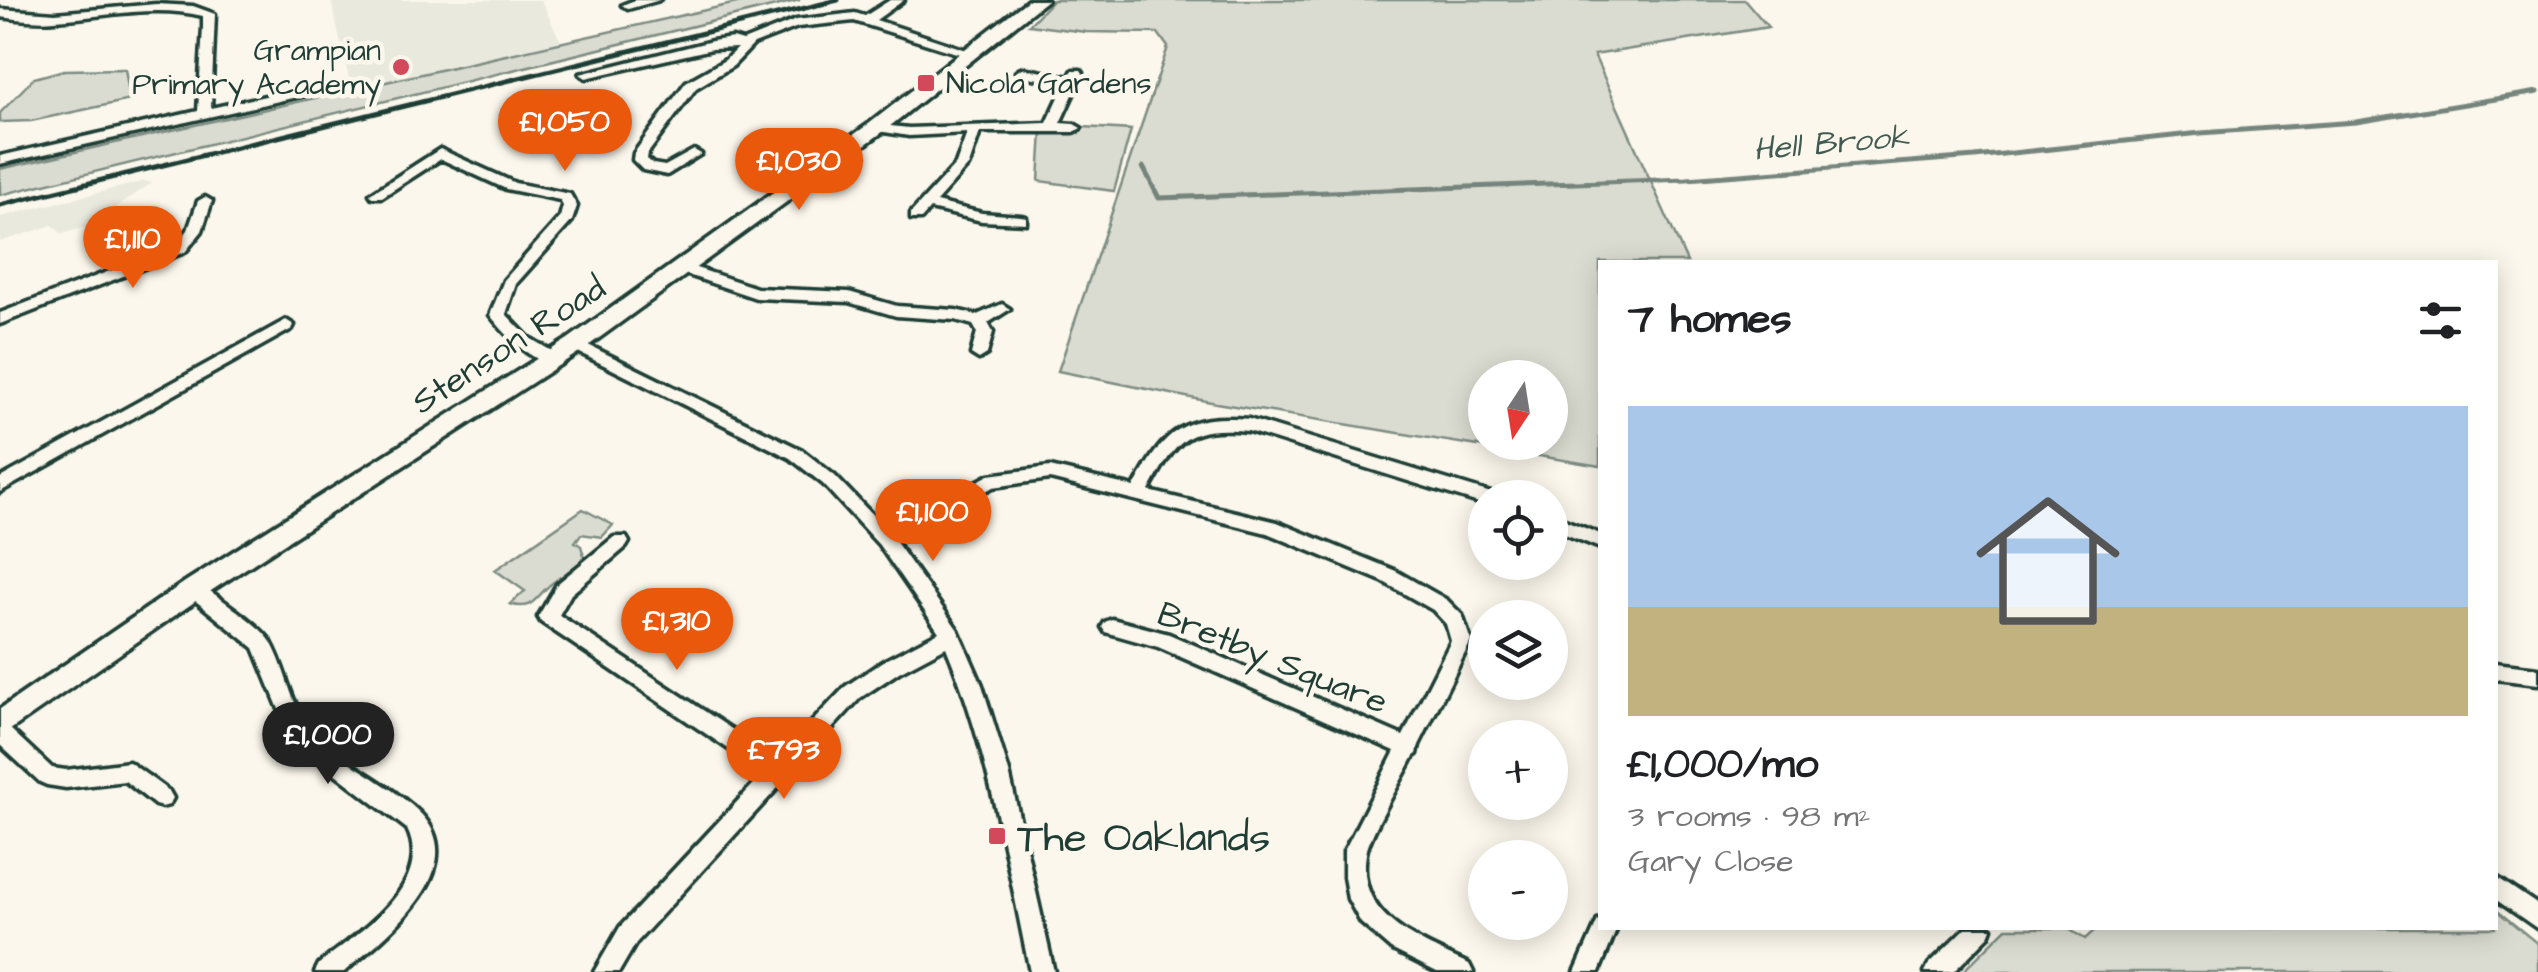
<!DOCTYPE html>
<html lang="en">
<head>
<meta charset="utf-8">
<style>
	:root { --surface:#fff; --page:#f6f6f6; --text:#202124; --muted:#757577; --accent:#ea580c }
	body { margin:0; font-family:"Architects Daughter",sans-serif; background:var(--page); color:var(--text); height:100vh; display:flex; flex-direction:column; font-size:38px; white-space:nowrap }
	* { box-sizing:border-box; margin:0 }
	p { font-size:32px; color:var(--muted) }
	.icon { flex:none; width:55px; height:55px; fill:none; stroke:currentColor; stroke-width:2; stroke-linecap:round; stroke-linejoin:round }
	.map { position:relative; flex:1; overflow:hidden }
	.sheet { position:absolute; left:1598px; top:260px; width:900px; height:670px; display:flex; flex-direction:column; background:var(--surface); border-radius:0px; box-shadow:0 5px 25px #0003 }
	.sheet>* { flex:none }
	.needle { width:65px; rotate:192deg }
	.tools { position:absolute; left:1468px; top:360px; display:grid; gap:20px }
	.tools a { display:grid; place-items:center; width:100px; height:100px; border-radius:50%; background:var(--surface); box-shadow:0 5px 25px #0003; font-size:50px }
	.price { position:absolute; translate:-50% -85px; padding:0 22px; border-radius:35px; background:var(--accent); color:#fff; font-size:32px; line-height:65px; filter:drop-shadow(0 2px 5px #0008) }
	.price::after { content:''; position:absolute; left:50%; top:60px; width:30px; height:22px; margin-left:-15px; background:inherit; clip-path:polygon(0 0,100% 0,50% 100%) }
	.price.current { background:#222; color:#fff }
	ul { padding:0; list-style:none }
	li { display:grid; align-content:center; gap:20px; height:530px; padding:0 30px }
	li span { display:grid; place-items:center; height:310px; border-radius:0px; color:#555 }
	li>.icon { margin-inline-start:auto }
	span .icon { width:180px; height:180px; fill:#fffc; stroke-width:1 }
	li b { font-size:42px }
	h2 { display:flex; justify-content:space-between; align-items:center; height:120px; padding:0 30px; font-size:42px }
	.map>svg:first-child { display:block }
	.built { fill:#eae9de }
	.green { fill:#dbdcd1; stroke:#7d8c82; stroke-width:2.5; fill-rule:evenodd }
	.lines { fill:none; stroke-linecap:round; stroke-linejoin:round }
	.stream { stroke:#74847b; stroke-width:5 }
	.street-casing { stroke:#1f3d34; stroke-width:7 }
	.secondary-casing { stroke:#1f3d34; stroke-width:7 }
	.street { fill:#fbf7ec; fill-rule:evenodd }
	.secondary { fill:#fbf7ec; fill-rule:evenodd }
	.rail { stroke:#1f3d34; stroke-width:5 }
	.poi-dot { fill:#d1495b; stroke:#fbf7ec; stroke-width:4 }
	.labels { text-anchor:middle; stroke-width:9; stroke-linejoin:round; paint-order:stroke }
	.far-poi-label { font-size:30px; fill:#1f3d34; stroke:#fbf7ec; text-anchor:end }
	.far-water-label { font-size:32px; font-style:italic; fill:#425b52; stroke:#fbf7ec }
	.street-label { font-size:35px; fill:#1f3d34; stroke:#fbf7ec }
	.near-poi-label { font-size:42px; fill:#1f3d34; stroke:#fbf7ec; text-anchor:start }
</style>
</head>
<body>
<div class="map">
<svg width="2538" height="972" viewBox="0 0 2538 972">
	<rect width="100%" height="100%" fill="#fbf7ec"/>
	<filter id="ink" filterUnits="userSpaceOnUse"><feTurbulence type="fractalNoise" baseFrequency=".01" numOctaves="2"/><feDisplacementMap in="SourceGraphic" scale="20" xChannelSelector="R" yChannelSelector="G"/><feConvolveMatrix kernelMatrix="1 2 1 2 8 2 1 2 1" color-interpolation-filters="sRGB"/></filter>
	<g filter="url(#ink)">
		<path class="built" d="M 331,0 L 541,0 L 561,42 L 352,92 Z
			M 145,181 L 152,183 L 86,227 L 62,234 L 53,225 L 0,242 L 0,217 Z"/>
		<path class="green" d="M 750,0 L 800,0 L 0,195 L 0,169 Z
			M 1053,0 L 1745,0 L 1768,27 L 1594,55 L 1687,262 L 1600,262 L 1600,466 L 1216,403 L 1058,371 L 1168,47 L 1158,33 L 1086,32 L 1029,25 ZM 1485,378 L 1550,378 L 1550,442 L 1485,442 Z
			M 125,69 L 130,100 L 31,121 L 0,122 L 0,113 L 34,78 L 64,70 Z
			M 1083,127 L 1131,130 L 1114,191 L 1039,181 L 1042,131 L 1079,133 Z
			M 583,509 L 613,525 L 602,537 L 581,534 L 575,542 L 581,546 L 585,559 C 574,568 561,576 551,584 C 536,596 533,612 510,604 L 525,591 L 495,570 Z
			M 2495,909 L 2538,944 L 2538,972 L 1962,972 L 2007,928 L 2067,928 L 2085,939 L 2097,928 L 2495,928 Z"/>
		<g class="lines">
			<path class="stream" d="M 1143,167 L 1159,198 L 1687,179 L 1975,157 L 2201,133 L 2356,122 L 2538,92"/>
			<g class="street-casing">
				<path id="street" d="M 635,0 L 660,0 L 628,9 L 622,5 Z
					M 890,0 L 904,0 L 876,20 L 979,54 L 969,57 L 854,21 L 798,27 L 754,44 L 733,66 L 696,88 L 648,153 L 647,159 L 653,164 L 665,166 L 694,150 L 701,154 L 667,175 L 643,170 L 633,160 L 634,153 L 686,82 L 725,60 L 737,48 L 712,49 L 586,78 L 580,74 L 712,41 L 733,38 L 743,41 L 796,20 L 855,13 L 865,16 Z
					M 156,4 L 193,6 L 215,14 L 211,108 L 310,86 L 316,90 L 310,94 L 0,164 L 0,156 L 198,111 L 203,27 L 203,16 C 154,4 104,17 55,20 C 36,22 18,19 0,17 L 0,9 L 55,13 Z
					M 1022,68 L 1069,77 L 1073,70 L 1081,70 L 1083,73 L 1060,123 L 1074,124 L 1081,128 L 1074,132 L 980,132 L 969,165 L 936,202 L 982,213 L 1021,216 L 1026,217 L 1026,223 L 982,221 L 930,209 L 921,219 L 911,219 L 911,213 L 956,164 L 967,133 L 909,136 L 872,130 L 872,124 L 909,128 L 1047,123 L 1065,84 L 1018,75 L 1016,72 Z
					M 440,149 L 515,183 L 570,194 L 577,206 L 572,221 L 516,284 L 506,314 L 528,337 L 560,356 L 562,360 L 560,364 C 533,366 506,335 490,315 L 504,280 L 560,217 L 563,206 L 560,200 L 506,189 L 441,159 L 382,197 L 372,197 L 370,194 Z
					M 205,197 L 212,201 L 202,231 L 185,252 L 0,324 L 0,313 L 175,246 L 188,230 L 198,201 Z
					M 681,263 L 757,288 L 849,292 L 897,306 L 955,310 L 977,315 L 1002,304 L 1010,309 L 988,323 L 993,332 L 987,354 L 979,359 L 971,354 L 977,332 L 973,325 L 955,320 L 896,316 L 848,302 L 756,298 L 676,271 L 674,268 L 676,265 Z
					M 286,320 L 294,325 L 292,329 L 0,492 L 0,478 Z
					M 576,339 L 802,450 L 835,476 L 887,530 L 989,475 L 1050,467 L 1134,487 C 1164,431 1183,413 1249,419 L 1491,493 L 1494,498 L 1485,498 L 1485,505 L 1248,431 C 1187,425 1177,439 1149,491 L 1277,522 L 1396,571 L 1447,600 L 1462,615 L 1471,641 L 1419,745 L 1417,754 L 1414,756 C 1403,778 1369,834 1366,854 C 1355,919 1422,942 1469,964 L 1473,972 L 1437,972 L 1391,949 L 1361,923 L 1348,899 L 1344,877 L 1344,851 L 1395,751 L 1158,647 L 1105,632 L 1102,627 L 1105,622 L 1112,619 L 1169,634 L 1403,736 L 1451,641 L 1446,624 L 1433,610 L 1382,581 L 1267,533 L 1050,479 L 993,487 L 896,542 L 958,630 L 982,685 L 1009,772 L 1054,972 L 1030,972 C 1007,862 989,751 946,647 L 899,672 L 860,698 L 636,943 L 619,972 L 594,972 L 620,927 L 764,773 L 541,622 L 538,617 L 557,584 L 614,537 L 626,537 L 629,542 L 626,547 L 571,594 L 559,615 L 777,759 L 846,686 L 885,660 L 939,632 L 879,545 L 823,484 L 790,458 L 570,348 L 568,344 L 570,340 Z
					M 1550,514 L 1600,534 L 1600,548 L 1550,528 Z
					M 194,582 L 201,584 C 217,597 262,626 271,642 C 288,672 291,712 317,737 C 346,765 394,786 421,814 C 474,870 383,939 344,972 L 315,972 L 319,964 C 357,933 435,886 407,829 L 303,749 L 285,724 L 254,648 L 187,594 L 185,589 L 187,584 Z
					M 2495,663 L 2538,668 L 2538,684 L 2495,679 Z
					M 0,723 L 7,726 L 52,768 L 66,770 L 129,762 L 169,791 L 173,798 L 169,805 L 162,807 L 155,805 L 125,781 L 66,788 L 47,785 L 40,782 L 0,745 Z
					M 2495,876 L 2538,905 L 2538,929 L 2495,899 Z
					M 1598,920 L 1600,928 L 1617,928 L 1599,972 L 1575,972 Z
					M 1966,928 L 1992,928 L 1989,936 L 1953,972 L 1925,972 L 1929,964 Z"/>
			</g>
			<g class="secondary-casing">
				<path id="secondary" d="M 1028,0 L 1047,0 L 884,131 L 584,349 L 203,596 L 0,737 L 0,709 L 185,582 L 568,339 L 870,123 Z"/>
			</g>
			<use href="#street" class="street"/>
			<use href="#secondary" class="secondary"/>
			<path class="rail" d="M 0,205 L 838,0"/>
		</g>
	</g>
	<g class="poi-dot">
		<circle cx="401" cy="67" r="10"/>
		<rect x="916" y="73" width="20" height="20" rx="5"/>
		<rect x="987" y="826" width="20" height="20" rx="5"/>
	</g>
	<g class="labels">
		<g class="far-poi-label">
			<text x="381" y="60">Grampian<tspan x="381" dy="34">Primary Academy</tspan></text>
			<text x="946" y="93" text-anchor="start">Nicola Gardens</text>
		</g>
		<g class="far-water-label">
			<text transform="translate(1831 142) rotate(-5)" y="11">Hell Brook</text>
		</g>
		<g class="street-label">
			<text transform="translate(508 344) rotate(-33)" y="12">Stenson Road</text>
			<text transform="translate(1273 657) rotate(22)" y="12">Bretby Square</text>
		</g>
		<g class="near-poi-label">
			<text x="1017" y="851">The Oaklands</text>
		</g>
	</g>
</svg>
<div class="tools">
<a><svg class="needle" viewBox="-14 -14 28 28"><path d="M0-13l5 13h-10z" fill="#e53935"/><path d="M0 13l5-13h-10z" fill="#757577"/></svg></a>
<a><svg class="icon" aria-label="locate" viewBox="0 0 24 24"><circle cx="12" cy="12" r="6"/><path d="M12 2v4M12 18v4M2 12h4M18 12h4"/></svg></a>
<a><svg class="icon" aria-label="layers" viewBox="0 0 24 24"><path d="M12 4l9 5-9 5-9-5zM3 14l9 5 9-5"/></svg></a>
<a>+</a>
<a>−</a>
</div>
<b class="price" style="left:565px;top:174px">£1,050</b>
<b class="price" style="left:799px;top:213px">£1,030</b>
<b class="price" style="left:133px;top:291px">£1,110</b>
<b class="price" style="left:933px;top:564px">£1,100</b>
<b class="price" style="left:677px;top:673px">£1,310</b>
<b class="price current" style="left:328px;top:787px">£1,000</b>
<b class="price" style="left:784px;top:802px">£793</b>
<section class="sheet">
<h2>7 homes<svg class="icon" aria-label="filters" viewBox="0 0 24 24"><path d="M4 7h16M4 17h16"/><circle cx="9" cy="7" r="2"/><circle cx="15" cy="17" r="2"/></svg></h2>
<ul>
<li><span style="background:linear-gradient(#a9c7e8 65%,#c2b280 0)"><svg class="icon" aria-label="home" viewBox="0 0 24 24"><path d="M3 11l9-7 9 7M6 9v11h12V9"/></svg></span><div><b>£1,000/mo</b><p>3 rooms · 98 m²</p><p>Gary Close</p></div></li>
</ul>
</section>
</div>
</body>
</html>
